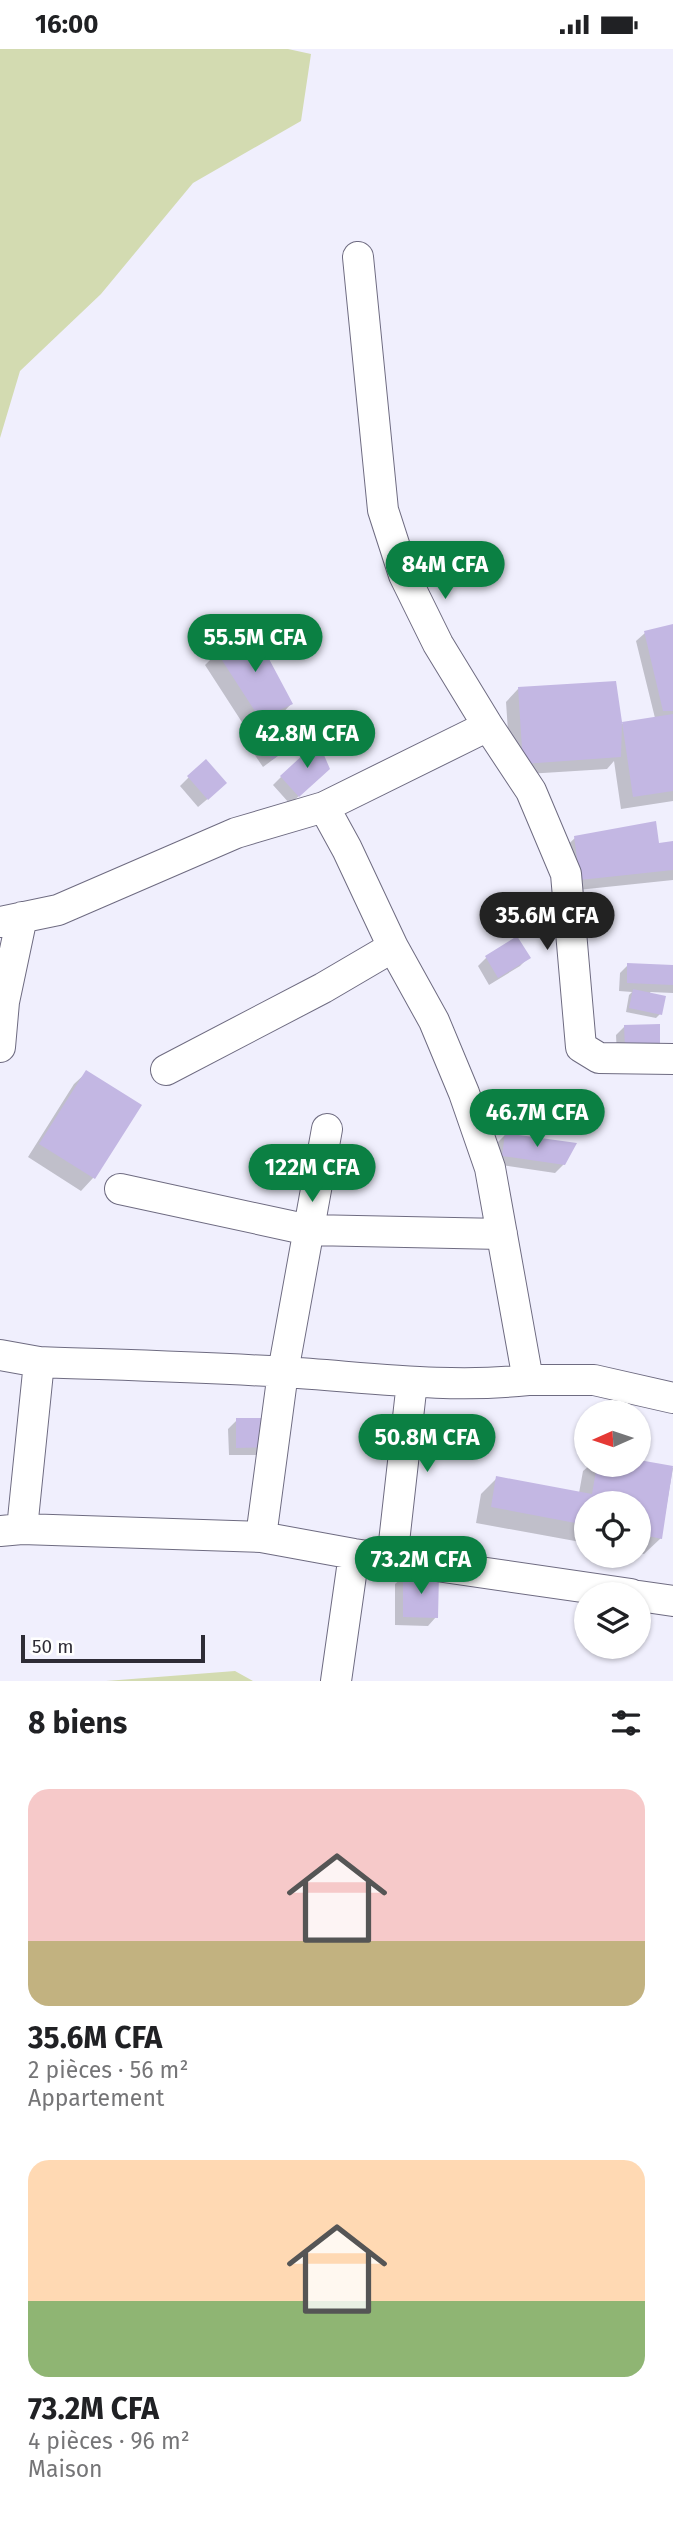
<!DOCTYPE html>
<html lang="fr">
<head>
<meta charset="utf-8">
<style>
	:root { --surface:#fff; --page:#f2f2f2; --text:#202124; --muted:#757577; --accent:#0b8043 }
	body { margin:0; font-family:"Fira Sans",sans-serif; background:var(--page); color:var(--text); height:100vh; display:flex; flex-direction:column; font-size:26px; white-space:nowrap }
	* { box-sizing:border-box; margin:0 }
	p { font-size:23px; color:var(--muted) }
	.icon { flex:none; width:38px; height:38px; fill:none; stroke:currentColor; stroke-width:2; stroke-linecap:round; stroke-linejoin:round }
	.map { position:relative; height:1632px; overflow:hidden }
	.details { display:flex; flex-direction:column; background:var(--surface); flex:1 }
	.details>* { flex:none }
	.needle { width:46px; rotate:267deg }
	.controls { position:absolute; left:574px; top:1351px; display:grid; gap:14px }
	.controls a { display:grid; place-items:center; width:77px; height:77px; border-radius:50%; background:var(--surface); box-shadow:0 2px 5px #0004; font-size:35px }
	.scale { position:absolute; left:21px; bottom:18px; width:184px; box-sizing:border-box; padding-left:7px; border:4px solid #2e2c36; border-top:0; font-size:19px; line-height:24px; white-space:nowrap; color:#2e2c36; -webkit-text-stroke:5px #fff; paint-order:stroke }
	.price { position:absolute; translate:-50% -60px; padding:0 16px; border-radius:24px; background:var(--accent); color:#fff; font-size:23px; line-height:46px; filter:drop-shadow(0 2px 4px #0008) }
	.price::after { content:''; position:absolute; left:50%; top:42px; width:21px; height:16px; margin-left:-10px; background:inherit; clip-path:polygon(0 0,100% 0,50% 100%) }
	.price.on { background:#222; color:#fff }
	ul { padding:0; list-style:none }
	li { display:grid; align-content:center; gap:14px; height:371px; padding:0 28px }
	li span { display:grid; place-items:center; height:217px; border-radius:21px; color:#555 }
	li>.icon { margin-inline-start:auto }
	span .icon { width:126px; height:126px; fill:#fffc; stroke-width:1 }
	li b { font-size:30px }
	h2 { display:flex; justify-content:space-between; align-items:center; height:84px; padding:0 28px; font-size:30px }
	.status { display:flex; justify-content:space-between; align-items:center; height:49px; padding:0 35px; background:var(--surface); direction:ltr }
	.status svg { height:19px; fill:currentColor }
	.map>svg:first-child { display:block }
	.green { fill:#d3dbb1 }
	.shadow { fill:#0003 }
	.building { fill:#c3b7e3 }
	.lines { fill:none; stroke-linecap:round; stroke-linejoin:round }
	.minor-casing { stroke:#6e6b81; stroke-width:32 }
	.minor { stroke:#fff; stroke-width:30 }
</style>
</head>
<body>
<div class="status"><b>16:00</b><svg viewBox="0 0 49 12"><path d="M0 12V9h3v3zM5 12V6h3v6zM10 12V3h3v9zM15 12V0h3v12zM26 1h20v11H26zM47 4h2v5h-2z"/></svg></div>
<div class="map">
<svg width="673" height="1632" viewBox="0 0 673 1632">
	<rect width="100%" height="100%" fill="#f0effd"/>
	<path class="green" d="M 0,0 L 288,0 L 311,5 L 301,72 L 193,134 L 101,245 L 20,322 L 0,389 Z
		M 235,1622 L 253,1632 L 106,1632 Z"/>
	<path class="shadow" d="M 673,577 L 673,752 L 621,760 L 614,712 L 607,720 L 511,726 L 506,653 L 518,640 L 621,675 L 655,669 L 636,592 L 645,584 Z
		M 252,581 L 291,655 L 279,668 L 247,681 L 205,616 L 217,604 Z
		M 297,664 L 310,683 L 263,718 L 250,699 Z
		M 189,728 L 217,742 L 198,758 L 180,737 Z
		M 281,728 L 320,728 L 290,755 L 273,736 Z
		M 575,789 L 657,796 L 673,794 L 673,831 L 568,842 L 562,801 Z
		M 486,909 L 528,909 L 520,917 L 489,936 L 478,917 Z
		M 628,916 L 673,918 L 673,944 L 650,943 L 660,965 L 656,969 L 626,963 L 629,946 L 632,943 L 619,942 L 620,924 Z
		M 625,977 L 658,977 L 617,1007 L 616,986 Z
		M 87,1023 L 139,1057 L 93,1129 L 81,1142 L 28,1108 L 74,1035 Z
		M 505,1086 L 564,1115 L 555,1124 L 494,1115 L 497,1094 Z
		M 237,1371 L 266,1371 L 258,1406 L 229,1406 L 228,1380 Z
		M 639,1413 L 673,1419 L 661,1489 L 644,1505 L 639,1504 L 639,1454 L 586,1454 L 586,1494 L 476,1474 L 481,1445 L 497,1429 L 579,1444 L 583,1422 L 590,1416 L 639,1416 Z
		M 404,1527 L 436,1568 L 428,1577 L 395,1576 L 395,1535 Z"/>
	<path class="building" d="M 673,575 L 673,662 L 663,662 L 644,582 Z
		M 252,578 L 293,655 L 260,670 L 216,602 Z
		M 616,632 L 622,673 L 621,708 L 523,715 L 518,638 Z
		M 298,661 L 312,683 L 272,711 L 257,689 Z
		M 673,665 L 673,742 L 633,748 L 622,673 Z
		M 318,692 L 330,720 L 299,748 L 280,727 Z
		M 206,710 L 227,734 L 208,751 L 187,727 Z
		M 656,772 L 659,794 L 673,792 L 673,821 L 580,831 L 574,787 Z
		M 517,887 L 531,909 L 498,929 L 485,907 Z
		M 627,914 L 673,916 L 673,936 L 627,934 Z
		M 633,940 L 666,947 L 662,966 L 629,959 Z
		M 660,975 L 660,999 L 625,1000 L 624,976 Z
		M 86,1021 L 142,1056 L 95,1130 L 39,1095 Z
		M 505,1084 L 577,1094 L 565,1116 L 502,1107 Z
		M 236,1369 L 268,1369 L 268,1398 L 236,1399 Z
		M 639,1411 L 673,1417 L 662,1490 L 639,1485 L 639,1454 L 586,1454 L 586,1476 L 491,1458 L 496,1427 L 592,1445 L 597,1416 L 639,1416 Z
		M 403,1525 L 439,1525 L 438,1569 L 403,1568 Z"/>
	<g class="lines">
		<g class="minor-casing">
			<path id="minor" d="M 488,677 L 531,742 L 566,825 L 581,998 L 599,1009 L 673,1010
				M 324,758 L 488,677 L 438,595 L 404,526 L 383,461 L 358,208
				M 0,873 L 58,861 L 236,784 L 324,758 L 347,800 L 393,898 L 434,972 L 464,1044 L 490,1119 L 528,1331 L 594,1331 L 673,1349
				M 0,998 L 4,953 L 22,868
				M 166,1021 L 323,939 L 393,898
				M 120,1140 L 309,1181 L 502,1185
				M 0,1306 L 39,1313 C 121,1316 202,1318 284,1323 C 365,1328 447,1340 528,1331
				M 22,1480 L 39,1313
				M 0,1482 L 22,1480 L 261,1488 L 354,1505 L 631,1545
				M 261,1488 L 283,1323 L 327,1080
				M 392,1511 L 412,1333
				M 639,1547 L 673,1552
				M 336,1632 L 354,1505"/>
		</g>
		<use href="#minor" class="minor"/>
	</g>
</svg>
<div class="controls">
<a><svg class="needle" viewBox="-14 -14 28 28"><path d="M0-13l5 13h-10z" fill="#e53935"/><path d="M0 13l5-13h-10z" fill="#757577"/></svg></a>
<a><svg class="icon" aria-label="locate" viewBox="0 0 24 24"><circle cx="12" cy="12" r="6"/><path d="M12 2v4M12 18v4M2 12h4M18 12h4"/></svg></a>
<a><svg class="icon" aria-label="layers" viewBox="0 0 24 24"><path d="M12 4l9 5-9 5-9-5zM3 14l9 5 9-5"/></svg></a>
</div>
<div class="scale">50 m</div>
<b class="price" style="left:445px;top:552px">84M CFA</b>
<b class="price" style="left:255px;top:625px">55.5M CFA</b>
<b class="price" style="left:307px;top:721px">42.8M CFA</b>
<b class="price on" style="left:547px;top:903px">35.6M CFA</b>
<b class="price" style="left:537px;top:1100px">46.7M CFA</b>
<b class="price" style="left:312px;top:1155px">122M CFA</b>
<b class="price" style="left:427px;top:1425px">50.8M CFA</b>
<b class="price" style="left:421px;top:1547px">73.2M CFA</b>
</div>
<section class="details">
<h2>8 biens<svg class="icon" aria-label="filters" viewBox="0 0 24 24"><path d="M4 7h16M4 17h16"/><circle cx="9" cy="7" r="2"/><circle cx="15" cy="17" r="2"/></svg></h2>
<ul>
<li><span style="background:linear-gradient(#f6c9c9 70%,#c2b280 0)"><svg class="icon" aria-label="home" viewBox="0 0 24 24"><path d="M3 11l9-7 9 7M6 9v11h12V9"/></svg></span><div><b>35.6M CFA</b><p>2 pièces · 56 m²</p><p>Appartement</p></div></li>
<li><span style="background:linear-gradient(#ffd9b3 65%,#8fb573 0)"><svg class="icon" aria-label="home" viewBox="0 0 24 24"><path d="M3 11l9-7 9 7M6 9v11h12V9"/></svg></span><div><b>73.2M CFA</b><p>4 pièces · 96 m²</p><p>Maison</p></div></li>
</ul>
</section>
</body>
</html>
